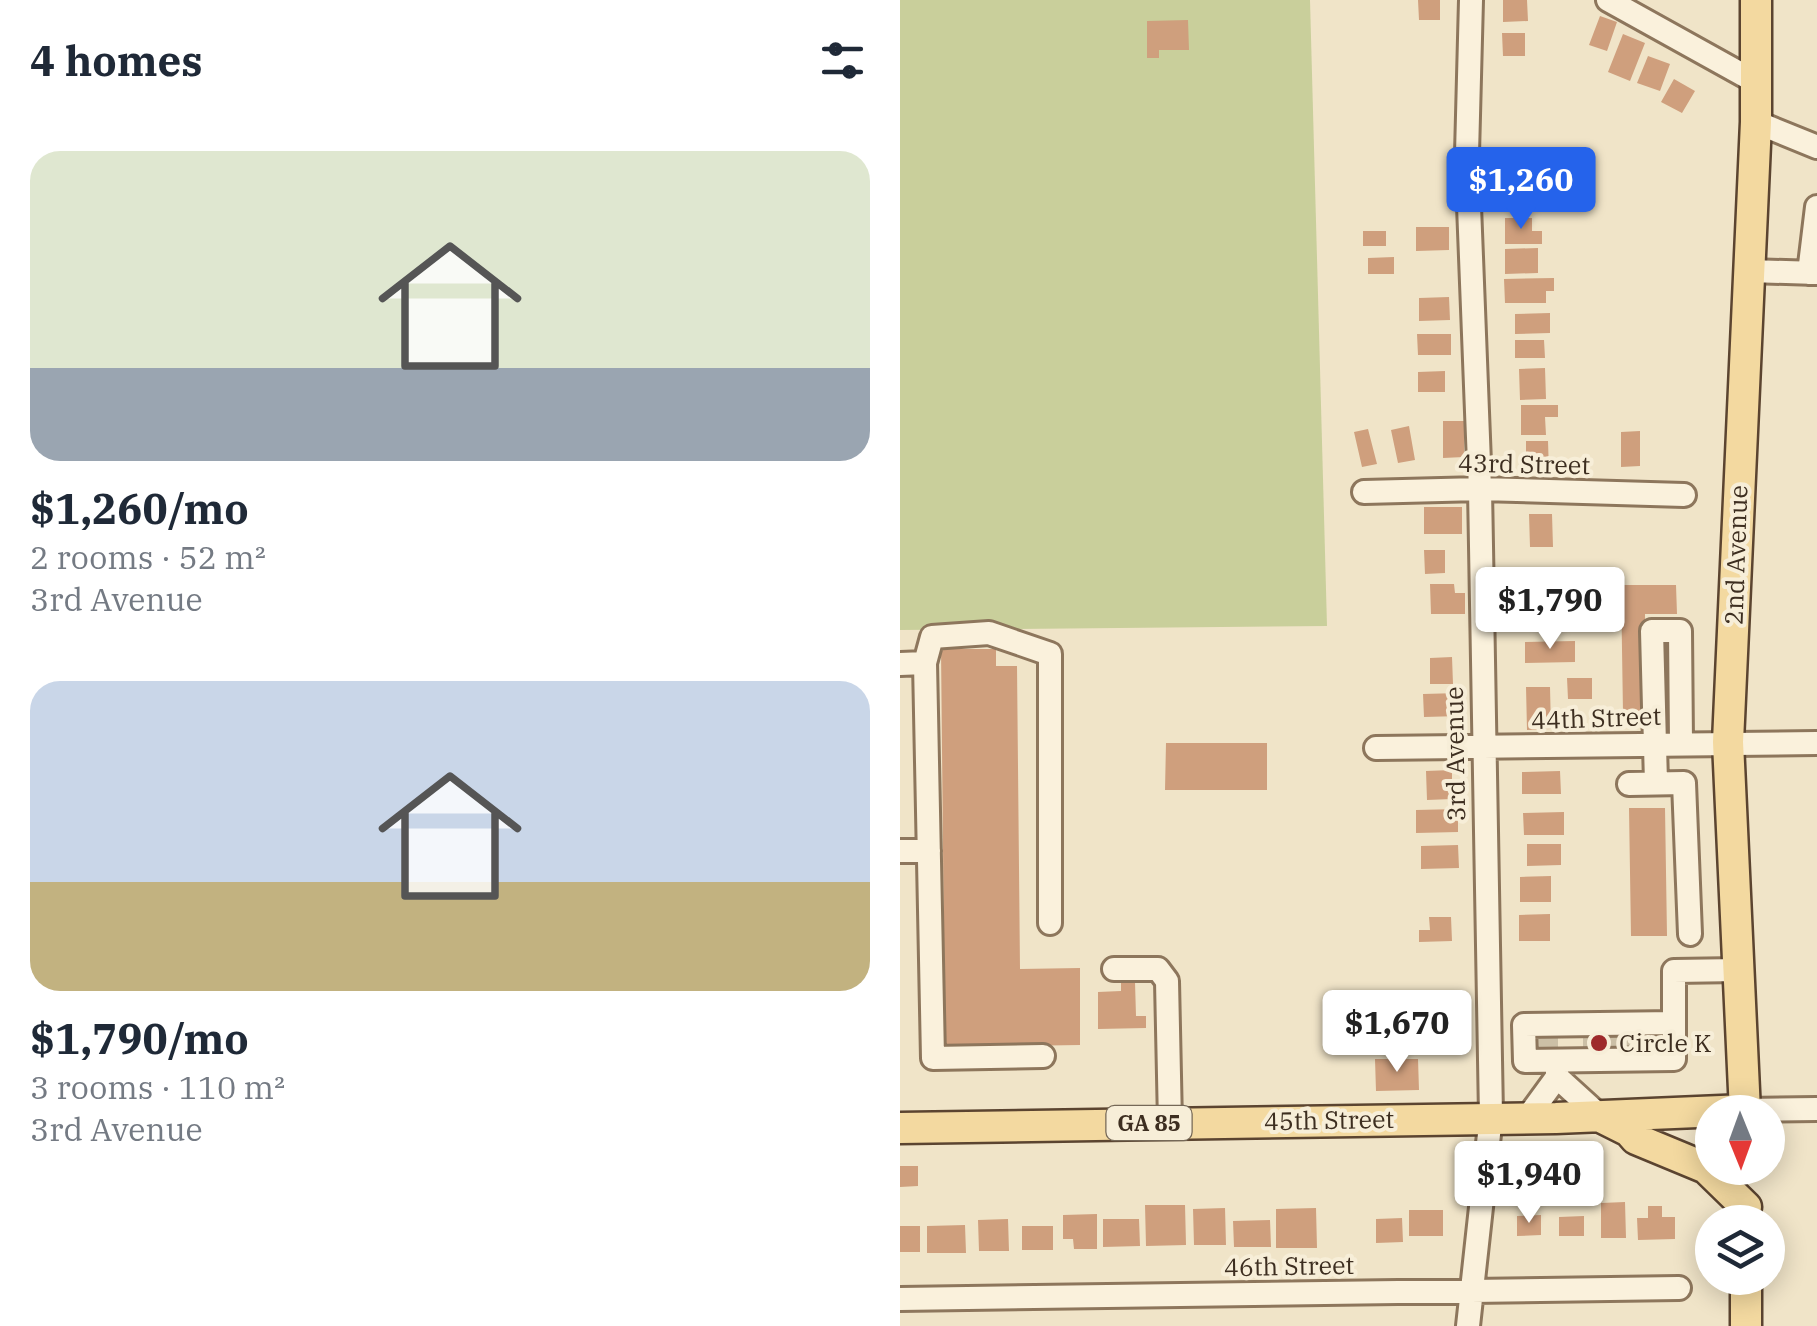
<!DOCTYPE html>
<html lang="en">
<head>
<meta charset="utf-8">
<style>
	:root { --surface:#fff; --page:#f6f6f7; --text:#1f2937; --muted:#747a83; --accent:#2563eb }
	body { margin:0; font-family:"IBM Plex Serif",serif; background:var(--page); color:var(--text); height:100vh; display:flex; flex-direction:column; font-size:38px; white-space:nowrap }
	* { box-sizing:border-box; margin:0 }
	p { font-size:32px; color:var(--muted) }
	.icon { flex:none; width:55px; height:55px; fill:none; stroke:currentColor; stroke-width:2; stroke-linecap:round; stroke-linejoin:round }
	.map { position:relative; flex:1; overflow:hidden }
	.drawer { display:flex; flex-direction:column; background:var(--surface); width:900px }
	.drawer>* { flex:none }
	.needle { width:65px; rotate:179deg }
	.tools { position:absolute; left:795px; top:1095px; display:grid; gap:20px }
	.tools a { display:grid; place-items:center; width:90px; height:90px; border-radius:50%; background:var(--surface); box-shadow:0 5px 25px #0003; font-size:50px }
	.price { position:absolute; translate:-50% -85px; padding:0 22px; border-radius:10px; background:#fff; color:#222; font-size:32px; line-height:65px; filter:drop-shadow(0 2px 5px #0008) }
	.price::after { content:''; position:absolute; left:50%; top:60px; width:30px; height:22px; margin-left:-15px; background:inherit; clip-path:polygon(0 0,100% 0,50% 100%) }
	.price.current { background:var(--accent); color:#fff }
	ul { padding:0; list-style:none }
	li { display:grid; align-content:center; gap:20px; height:530px; padding:0 30px }
	li span { display:grid; place-items:center; height:310px; border-radius:30px; color:#555 }
	li>.icon { margin-inline-start:auto }
	span .icon { width:180px; height:180px; fill:#fffc; stroke-width:1 }
	li b { font-size:42px }
	h2 { display:flex; justify-content:space-between; align-items:center; height:120px; padding:0 30px; font-size:42px }
	main { display:flex; flex:1; min-height:0 }
	.map>svg:first-child { display:block }
	.green { fill:#c9cf9b }
	.building { fill:#cf9f7d }
	.lines { fill:none; stroke-linecap:round; stroke-linejoin:round }
	.minor-tunnel { stroke:#ccc0a6; stroke-width:22; stroke-dasharray:22 11; stroke-linecap:butt }
	.minor-casing { stroke:#8d765c; stroke-width:28 }
	.major-casing { stroke:#5b4430; stroke-width:35 }
	.minor { stroke:#faf1dc; stroke-width:22 }
	.major { stroke:#f3d9a0; stroke-width:30 }
	.poi-dot { fill:#9e2a2b; stroke:#f7eed8; stroke-width:4 }
	.labels { text-anchor:middle; stroke-width:8; stroke-linejoin:round; paint-order:stroke }
	.shield { fill:#f7eed8; stroke:#756857; stroke-width:2.5 }
	.shield-label { font-size:22px; font-weight:bold; fill:#3d2e20 }
	.street-label { font-size:25px; fill:#3d2e20; stroke:#f7eed8 }
	.poi-label { font-size:25px; fill:#3d2e20; stroke:#f7eed8; text-anchor:start }
</style>
</head>
<body>
<main>
<section class="drawer">
<h2>4 homes<svg class="icon" aria-label="filters" viewBox="0 0 24 24"><path d="M4 7h16M4 17h16"/><circle cx="9" cy="7" r="2"/><circle cx="15" cy="17" r="2"/></svg></h2>
<ul>
<li><span style="background:linear-gradient(#dfe7d0 70%,#9aa5b1 0)"><svg class="icon" aria-label="home" viewBox="0 0 24 24"><path d="M3 11l9-7 9 7M6 9v11h12V9"/></svg></span><div><b>$1,260/mo</b><p>2 rooms · 52 m²</p><p>3rd Avenue</p></div></li>
<li><span style="background:linear-gradient(#c9d6e8 65%,#c2b280 0)"><svg class="icon" aria-label="home" viewBox="0 0 24 24"><path d="M3 11l9-7 9 7M6 9v11h12V9"/></svg></span><div><b>$1,790/mo</b><p>3 rooms · 110 m²</p><p>3rd Avenue</p></div></li>
</ul>
</section>
<div class="map">
<svg width="917" height="1326" viewBox="0 0 917 1326">
	<rect width="100%" height="100%" fill="#f0e4c8"/>
	<path class="green" d="M 0,0 L 410,0 L 427,626 L 0,630 Z"/>
	<path class="building" d="M 518,0 L 540,0 L 540,20 L 519,20 Z
		M 603,0 L 627,0 L 628,21 L 603,22 Z
		M 700,16 L 717,22 L 707,51 L 689,45 Z
		M 288,20 L 289,50 L 259,50 L 259,58 L 247,58 L 247,21 Z
		M 602,33 L 625,33 L 625,56 L 603,56 Z
		M 723,34 L 745,43 L 730,81 L 708,72 Z
		M 748,56 L 770,64 L 760,91 L 737,83 Z
		M 774,79 L 795,91 L 782,113 L 761,102 Z
		M 605,218 L 632,218 L 632,231 L 642,231 L 642,244 L 605,244 Z
		M 516,227 L 549,227 L 549,250 L 516,251 Z
		M 463,231 L 486,231 L 486,246 L 463,246 Z
		M 638,248 L 638,273 L 605,274 L 605,249 Z
		M 494,257 L 494,274 L 468,274 L 468,258 Z
		M 654,278 L 654,291 L 646,291 L 646,303 L 605,303 L 604,279 Z
		M 549,297 L 550,320 L 519,321 L 519,298 Z
		M 650,313 L 650,333 L 615,334 L 615,314 Z
		M 517,334 L 551,334 L 551,355 L 518,355 Z
		M 615,340 L 644,340 L 645,358 L 615,358 Z
		M 645,368 L 646,399 L 620,400 L 619,369 Z
		M 545,371 L 545,392 L 518,392 L 518,372 Z
		M 621,405 L 658,405 L 658,417 L 645,417 L 646,435 L 621,435 Z
		M 543,421 L 564,421 L 564,457 L 543,458 Z
		M 509,426 L 515,460 L 498,463 L 491,430 Z
		M 468,429 L 477,464 L 462,467 L 454,432 Z
		M 740,431 L 740,466 L 721,467 L 721,432 Z
		M 626,441 L 648,441 L 649,472 L 626,473 Z
		M 524,507 L 562,507 L 562,534 L 524,534 Z
		M 629,514 L 652,514 L 653,547 L 630,547 Z
		M 524,550 L 545,550 L 545,573 L 525,574 Z
		M 530,584 L 554,584 L 555,593 L 565,593 L 565,614 L 531,614 Z
		M 721,585 L 776,585 L 777,614 L 745,614 L 746,713 L 723,713 Z
		M 637,587 L 681,587 L 682,605 L 637,605 Z
		M 675,641 L 675,662 L 625,663 L 625,642 Z
		M 41,649 L 96,649 L 96,666 L 117,666 L 120,969 L 180,968 L 180,1045 L 45,1047 Z
		M 552,657 L 553,684 L 530,684 L 530,658 Z
		M 667,678 L 692,678 L 692,699 L 668,699 Z
		M 626,687 L 650,687 L 651,729 L 627,730 Z
		M 559,693 L 560,716 L 524,717 L 523,694 Z
		M 266,743 L 367,743 L 367,790 L 265,790 Z
		M 552,770 L 552,799 L 527,800 L 526,771 Z
		M 660,771 L 661,794 L 622,794 L 622,772 Z
		M 729,808 L 765,808 L 767,936 L 731,936 Z
		M 558,809 L 558,832 L 516,833 L 516,810 Z
		M 664,812 L 664,835 L 624,835 L 623,813 Z
		M 627,844 L 661,844 L 661,865 L 627,866 Z
		M 558,845 L 559,868 L 521,869 L 521,846 Z
		M 651,876 L 651,902 L 620,902 L 620,877 Z
		M 650,914 L 650,941 L 619,941 L 619,915 Z
		M 529,917 L 551,917 L 552,941 L 519,942 L 519,930 L 530,930 Z
		M 221,982 L 235,982 L 236,1016 L 246,1016 L 246,1028 L 198,1029 L 198,992 L 221,991 Z
		M 554,1012 L 554,1051 L 478,1053 L 477,1014 Z
		M 475,1059 L 518,1059 L 519,1090 L 476,1091 Z
		M 0,1166 L 18,1166 L 18,1186 L 0,1187 Z
		M 725,1202 L 726,1238 L 701,1238 L 701,1203 Z
		M 245,1205 L 285,1205 L 286,1245 L 246,1246 Z
		M 748,1206 L 762,1206 L 762,1217 L 775,1217 L 775,1239 L 738,1240 L 737,1218 L 748,1218 Z
		M 325,1208 L 326,1245 L 294,1245 L 293,1209 Z
		M 416,1208 L 417,1248 L 376,1248 L 376,1209 Z
		M 509,1210 L 543,1210 L 543,1236 L 509,1236 Z
		M 197,1214 L 197,1249 L 174,1249 L 173,1239 L 163,1239 L 163,1215 Z
		M 641,1215 L 641,1235 L 617,1236 L 617,1216 Z
		M 684,1216 L 684,1236 L 659,1236 L 659,1217 Z
		M 502,1218 L 503,1242 L 476,1243 L 476,1219 Z
		M 108,1219 L 109,1251 L 79,1251 L 78,1220 Z
		M 203,1219 L 239,1219 L 240,1246 L 203,1247 Z
		M 370,1220 L 371,1247 L 334,1247 L 333,1221 Z
		M 65,1225 L 66,1253 L 27,1253 L 27,1226 Z
		M 0,1226 L 20,1226 L 20,1252 L 0,1252 Z
		M 122,1226 L 153,1226 L 153,1250 L 122,1250 Z"/>
	<g class="lines">
		<path class="minor-tunnel" d="M 694,1034 L 694,1051
			M 754,1034 L 755,1051
			M 647,1035 L 647,1052
			M 717,1035 L 717,1050
			M 737,1050 L 737,1035"/>
		<g class="minor-casing">
			<path id="minor" d="M 708,0 L 854,81
				M 856,122 L 917,147
				M 849,271 L 917,273
				M 909,273 L 917,207
				M 464,492 L 580,489 L 784,495
				M 25,663 L 32,637 L 89,633 L 150,654 L 150,923
				M 0,664 L 25,663 L 33,1058 L 143,1056
				M 476,748 L 917,743
				M 756,783 L 752,631 L 780,631 L 781,743
				M 729,784 L 784,783 L 790,934
				M 0,851 L 29,851
				M 214,969 L 258,969 L 267,981 L 270,1123
				M 774,1023 L 624,1025 L 625,1061 L 774,1059 L 774,971 L 839,970
				M 657,1077 L 701,1117
				M 845,1110 L 917,1109
				M 627,1118 L 657,1077 L 657,1062
				M 0,1299 L 779,1288
				M 568,1326 L 591,1116 L 580,489 L 567,154 L 571,0"/>
		</g>
		<g class="major-casing">
			<path id="major" d="M 845,1112 L 828,742 L 856,122 L 856,0
				M 703,1118 L 729,1131 L 736,1139 L 806,1168 L 846,1207
				M 0,1128 L 656,1118 L 845,1110
				M 846,1326 L 846,1278"/>
		</g>
		<use href="#minor" class="minor"/>
		<use href="#major" class="major"/>
	</g>
	<circle class="poi-dot" cx="699" cy="1043" r="10"/>
	<g class="labels">
		<rect class="shield" x="206.5" y="1106" width="85" height="34" rx="8"/>
		<g class="shield-label">
			<text x="249" y="1131">GA 85</text>
		</g>
		<g class="street-label">
			<text transform="translate(624 464) rotate(1)" y="9">43rd Street</text>
			<text transform="translate(836 555) rotate(-88)" y="9">2nd Avenue</text>
			<text transform="translate(696 718) rotate(-2)" y="9">44th Street</text>
			<text transform="translate(555 754) rotate(-91)" y="9">3rd Avenue</text>
			<text transform="translate(429 1120) rotate(-1)" y="9">45th Street</text>
			<text transform="translate(389 1266) rotate(-1)" y="9">46th Street</text>
		</g>
		<g class="poi-label">
			<text x="719" y="1052">Circle K</text>
		</g>
	</g>
</svg>
<div class="tools">
<a><svg class="needle" viewBox="-14 -14 28 28"><path d="M0-13l5 13h-10z" fill="#e53935"/><path d="M0 13l5-13h-10z" fill="#747a83"/></svg></a>
<a><svg class="icon" aria-label="layers" viewBox="0 0 24 24"><path d="M12 4l9 5-9 5-9-5zM3 14l9 5 9-5"/></svg></a>
</div>
<b class="price current" style="left:621px;top:232px">$1,260</b>
<b class="price" style="left:650px;top:652px">$1,790</b>
<b class="price" style="left:497px;top:1075px">$1,670</b>
<b class="price" style="left:629px;top:1226px">$1,940</b>
</div>
</main>
</body>
</html>
